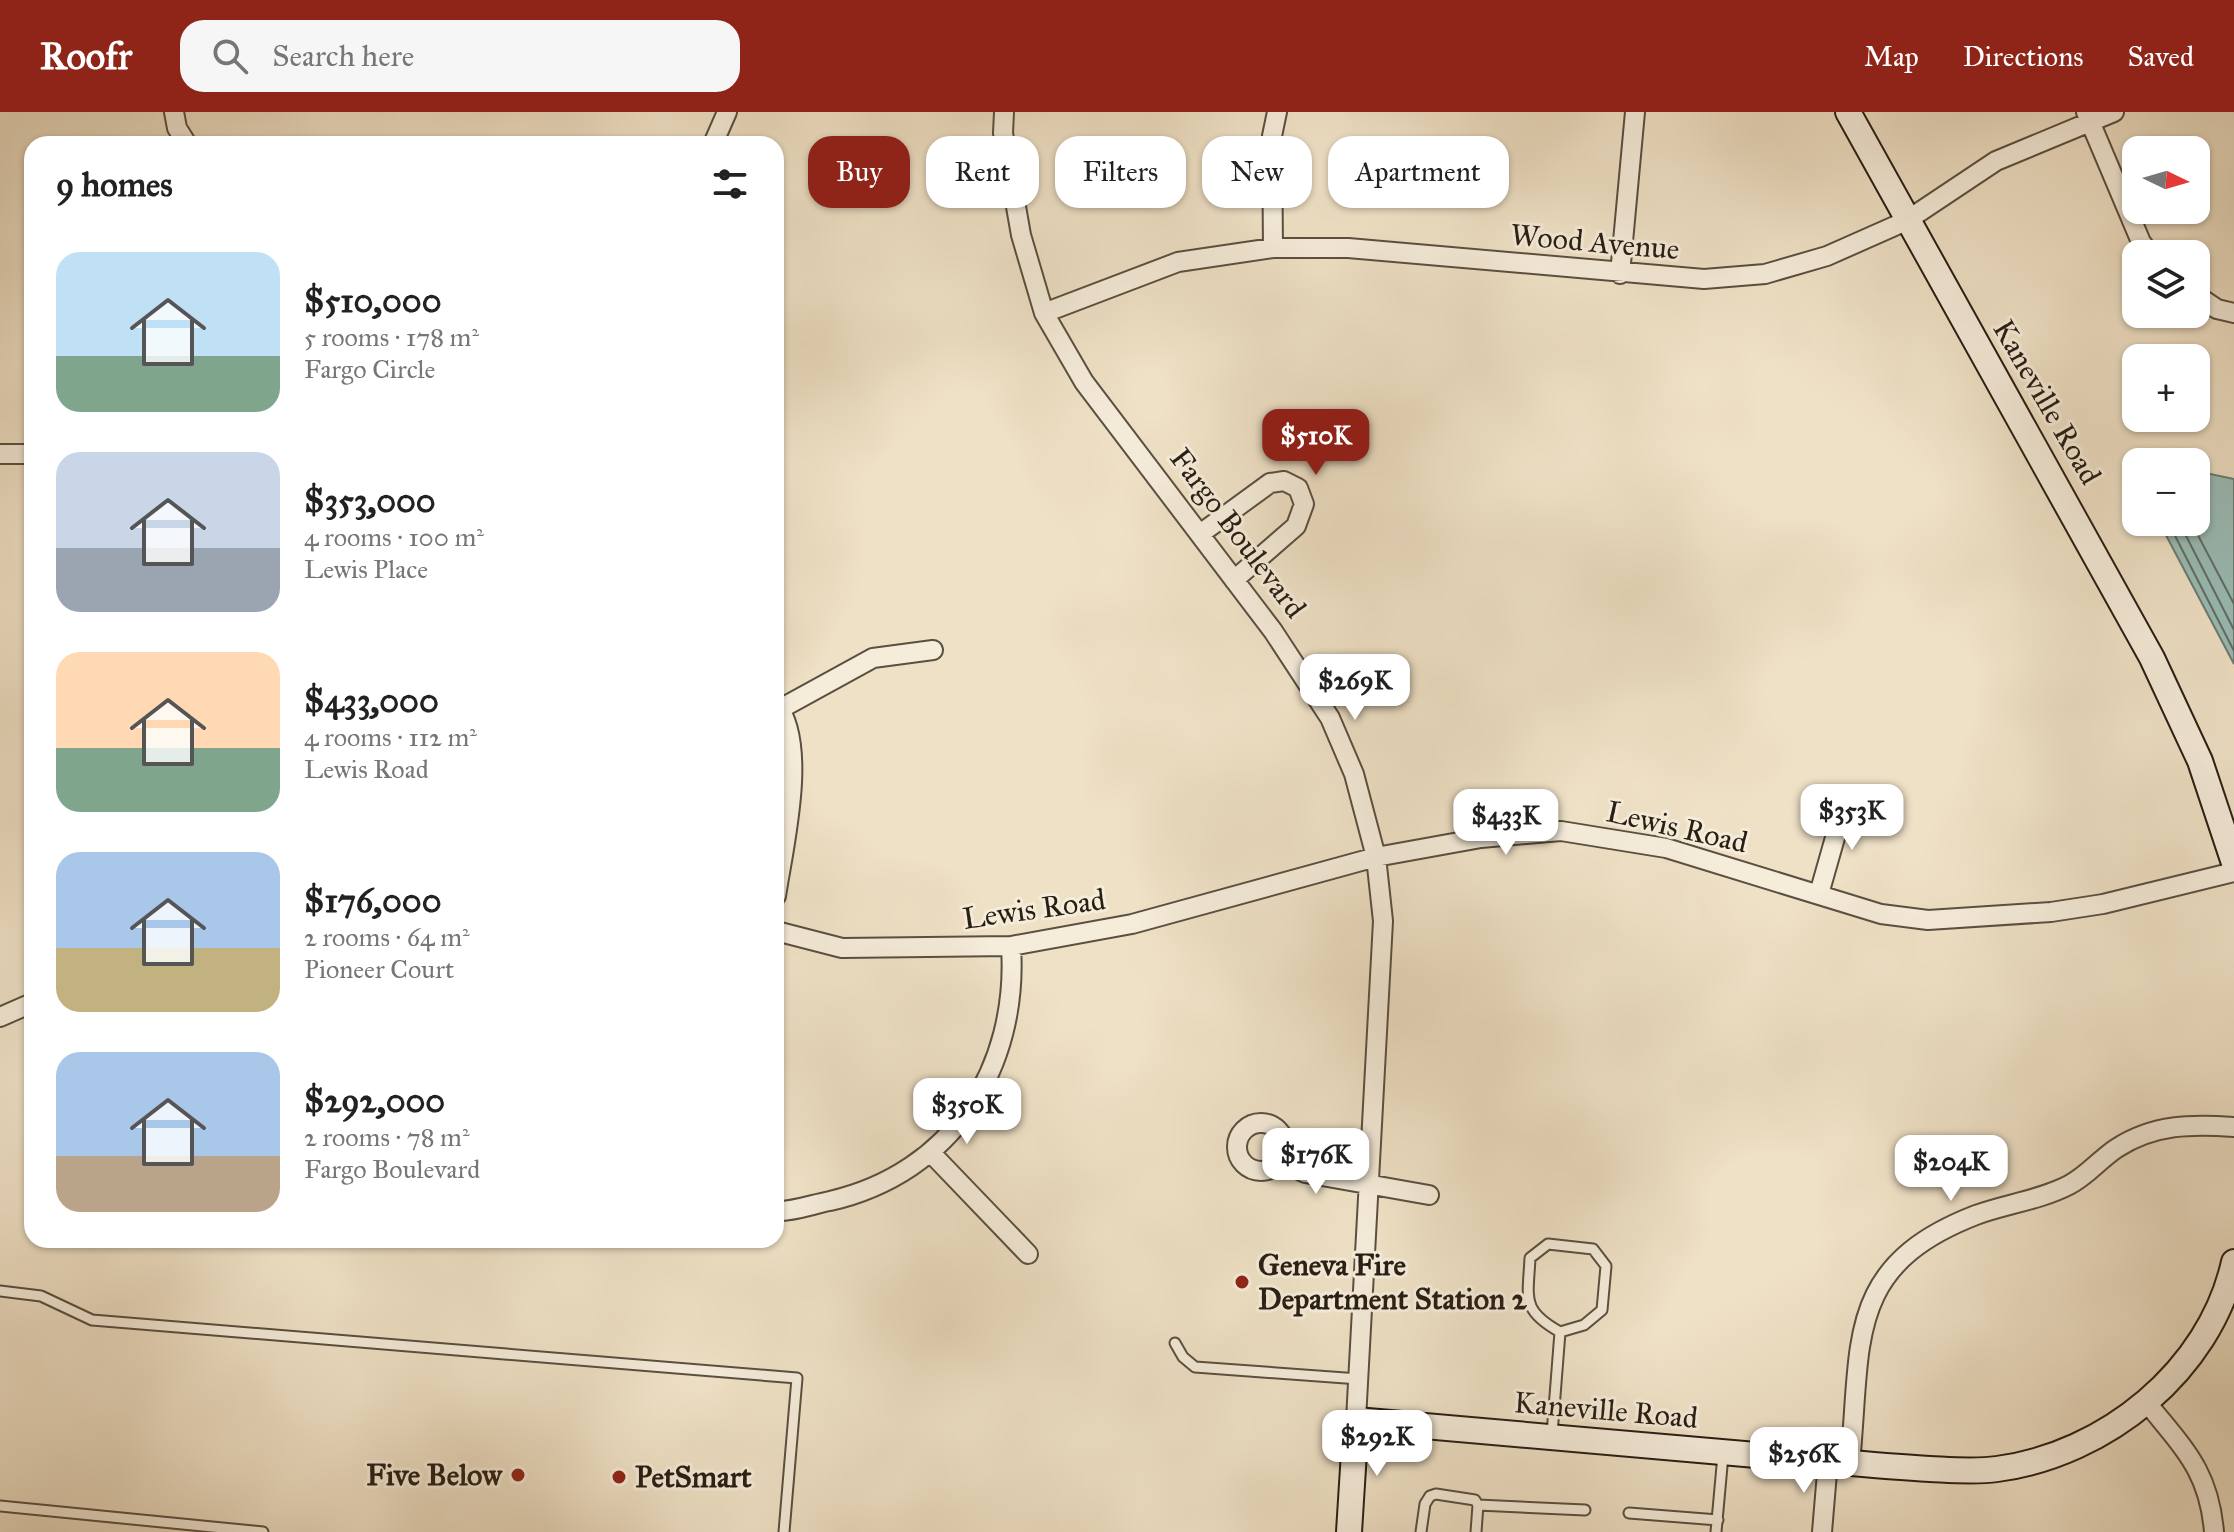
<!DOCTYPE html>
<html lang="en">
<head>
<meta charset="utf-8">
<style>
	:root { --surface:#fff; --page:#f6f6f6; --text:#222; --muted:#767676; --accent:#8f2418 }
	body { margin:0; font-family:"IM FELL Great Primer",serif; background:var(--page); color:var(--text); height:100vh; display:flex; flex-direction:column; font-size:30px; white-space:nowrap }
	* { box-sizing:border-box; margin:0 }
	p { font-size:26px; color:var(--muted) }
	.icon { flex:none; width:44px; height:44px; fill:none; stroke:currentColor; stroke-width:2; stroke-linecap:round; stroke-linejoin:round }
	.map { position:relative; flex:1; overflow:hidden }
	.side { position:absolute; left:24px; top:24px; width:760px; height:1112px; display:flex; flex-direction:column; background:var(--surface); border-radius:24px; box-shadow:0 2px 6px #0004 }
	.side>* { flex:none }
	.banner { position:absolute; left:808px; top:24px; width:760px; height:72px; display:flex; gap:16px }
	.needle { width:52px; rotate:95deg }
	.buttons { position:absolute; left:2122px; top:24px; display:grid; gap:16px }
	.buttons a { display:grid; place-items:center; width:88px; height:88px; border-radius:16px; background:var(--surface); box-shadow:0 2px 6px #0004; font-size:40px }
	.price { position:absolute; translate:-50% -68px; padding:0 18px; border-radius:16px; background:#fff; color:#222; font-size:26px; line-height:52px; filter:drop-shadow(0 2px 4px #0008) }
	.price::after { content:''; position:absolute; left:50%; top:48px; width:24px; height:18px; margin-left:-12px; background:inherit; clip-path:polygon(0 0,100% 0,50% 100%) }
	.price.active { background:var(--accent); color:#fff }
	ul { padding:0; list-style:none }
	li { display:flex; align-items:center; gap:24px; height:200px; padding:0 32px }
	li span { display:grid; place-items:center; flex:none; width:224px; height:160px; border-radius:24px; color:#555 }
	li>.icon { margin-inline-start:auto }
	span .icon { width:96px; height:96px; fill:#fffc; stroke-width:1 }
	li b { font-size:34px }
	h2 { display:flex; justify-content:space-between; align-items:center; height:96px; padding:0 32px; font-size:34px }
	.tag { padding:0 28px; border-radius:24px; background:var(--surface); box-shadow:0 2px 6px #0004; font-size:28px; line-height:72px }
	.tag.active { background:var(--accent); color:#fff }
	header { display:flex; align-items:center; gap:48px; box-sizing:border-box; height:112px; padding:0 40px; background:var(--accent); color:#fff }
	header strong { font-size:38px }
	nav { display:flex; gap:44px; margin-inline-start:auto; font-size:28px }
	.search { width:560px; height:72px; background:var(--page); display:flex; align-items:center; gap:20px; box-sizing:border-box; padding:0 28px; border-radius:24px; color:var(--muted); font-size:30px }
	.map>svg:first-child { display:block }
	.water { fill:#9abdb7; stroke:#6c7d76; stroke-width:2 }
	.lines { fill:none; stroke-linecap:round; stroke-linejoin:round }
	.shore { stroke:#616e66; stroke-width:2 }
	.service-casing { stroke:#5a4f40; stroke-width:13 }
	.minor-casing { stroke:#5a4f40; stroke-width:22 }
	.secondary-casing { stroke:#281e14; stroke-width:28 }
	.service { stroke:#f5ecda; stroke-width:9 }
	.minor { stroke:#f5ecda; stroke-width:18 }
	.secondary { stroke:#f5ecda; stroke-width:24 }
	.poi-dot { fill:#8f2418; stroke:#f5ecda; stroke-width:3 }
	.labels { text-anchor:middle; stroke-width:6; stroke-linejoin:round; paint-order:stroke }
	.street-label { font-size:30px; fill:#281e14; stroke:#f5ecda }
	.poi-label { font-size:30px; font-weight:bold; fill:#281e14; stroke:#f5ecda; text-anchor:start }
</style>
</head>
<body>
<header>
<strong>Roofr</strong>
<div class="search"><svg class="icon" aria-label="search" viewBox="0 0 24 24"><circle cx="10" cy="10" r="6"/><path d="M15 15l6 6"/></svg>Search here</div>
<nav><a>Map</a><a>Directions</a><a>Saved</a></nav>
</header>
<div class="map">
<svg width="2234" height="1420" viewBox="0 0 2234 1420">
	<rect width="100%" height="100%" fill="#efe1c6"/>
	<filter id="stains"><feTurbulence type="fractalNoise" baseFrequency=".0025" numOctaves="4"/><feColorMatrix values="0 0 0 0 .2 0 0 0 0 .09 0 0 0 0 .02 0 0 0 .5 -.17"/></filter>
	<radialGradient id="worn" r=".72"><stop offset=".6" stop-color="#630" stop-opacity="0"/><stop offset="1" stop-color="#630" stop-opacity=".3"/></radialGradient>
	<path class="water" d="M 2196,359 L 2234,367 L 2234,552 L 2159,410 L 2196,410 Z"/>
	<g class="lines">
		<path class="shore" d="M 2168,410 L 2234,539
			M 2179,410 L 2234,518
			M 2191,410 L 2234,492"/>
		<g class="service-casing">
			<path id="service" d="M 1548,1132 L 1593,1137 L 1606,1154 L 1602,1198 L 1584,1213 L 1560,1220 C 1521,1198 1528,1187 1530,1146 Z
				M 0,1179 L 41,1184 L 92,1208 L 797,1266 L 784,1420
				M 1175,1231 L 1183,1245 L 1195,1255 L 1359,1267
				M 1552,1322 L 1560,1220
				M 1478,1393 L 1585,1398
				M 0,1394 L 263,1420
				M 1629,1401 L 1718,1408
				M 1421,1420 L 1425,1392 L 1430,1384 L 1436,1382 L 1475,1388 L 1478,1393 L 1476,1420
				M 1716,1420 L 1723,1343"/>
		</g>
		<g class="minor-casing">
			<path id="minor" d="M 174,0 L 177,16 L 187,32
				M 1004,0 L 1003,21 L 1021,123 L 1044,201 L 1084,270 L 1273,519 L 1330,606 L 1354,662 L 1376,745 L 1383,809 L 1356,1308
				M 2086,0 L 2141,130 L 2150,142
				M 713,32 L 727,0
				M 1273,136 L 1272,24 L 1277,0
				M 1620,162 L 1635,0
				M 2196,183 L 2217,197 L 2234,201
				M 1044,201 L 1178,150 L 1273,136 L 1348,136 L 1704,167 L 1765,162 L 1827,144 L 1906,109 L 1996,49 L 2114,0
				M 0,342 L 32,342
				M 1200,422 L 1270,371 L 1284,369 L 1298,376 L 1304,392 L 1296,414 L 1234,468
				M 776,592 C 809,632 783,737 776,784
				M 780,597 L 873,546 L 933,538
				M 1819,782 L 1846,687
				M 776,819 L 842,836 L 1011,834 L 1132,812 L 1376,745 L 1481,726 L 1561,719 L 1666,736 L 1881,802 L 1928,808 L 2051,800 L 2103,792 L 2234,760
				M 0,905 L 32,891
				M1237 1035a24 24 0 1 1 48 0a24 24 0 1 1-48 0Z
				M 932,1042 L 1028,1142
				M 1281,1049 L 1305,1061 L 1429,1083
				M 776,1099 C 793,1100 813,1092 830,1089 C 952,1061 1019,956 1011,834
				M 2148,1292 C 2184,1337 2209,1359 2214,1420
				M 1850,1351 C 1862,1230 1844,1154 1976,1103 C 2006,1092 2040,1088 2069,1073 C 2087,1064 2100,1047 2117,1036 C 2154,1012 2192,1012 2234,1015
				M 1822,1420 L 1828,1349"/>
		</g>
		<g class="secondary-casing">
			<path id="secondary" d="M 1848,0 L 2152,546 L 2200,649 L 2234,751
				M 1349,1420 L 1356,1308 C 1497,1320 1638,1332 1779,1345 C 1830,1349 1880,1354 1930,1357 C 1952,1358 1975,1360 1997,1357 C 2105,1343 2210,1259 2234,1150"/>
		</g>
		<use href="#service" class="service"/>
		<use href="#minor" class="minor"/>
		<use href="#secondary" class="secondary"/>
	</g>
	<g class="poi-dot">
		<circle cx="1242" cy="1170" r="8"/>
		<circle cx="518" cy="1363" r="8"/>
		<circle cx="619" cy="1365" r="8"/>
	</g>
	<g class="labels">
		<g class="street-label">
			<text transform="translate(1595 130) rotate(5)" y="10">Wood Avenue</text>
			<text transform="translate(2047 290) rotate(60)" y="10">Kaneville Road</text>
			<text transform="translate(1238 421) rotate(53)" y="10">Fargo Boulevard</text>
			<text transform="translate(1677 715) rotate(13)" y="10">Lewis Road</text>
			<text transform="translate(1034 797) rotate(-8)" y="10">Lewis Road</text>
			<text transform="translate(1606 1298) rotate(5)" y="10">Kaneville Road</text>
		</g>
		<g class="poi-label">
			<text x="1258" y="1163">Geneva Fire<tspan x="1258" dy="34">Department Station 2</tspan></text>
			<text x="502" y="1373" text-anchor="end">Five Below</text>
			<text x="635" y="1375">PetSmart</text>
		</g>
	</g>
	<rect width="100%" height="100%" filter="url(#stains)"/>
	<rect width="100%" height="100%" fill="url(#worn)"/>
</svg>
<div class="buttons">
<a><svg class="needle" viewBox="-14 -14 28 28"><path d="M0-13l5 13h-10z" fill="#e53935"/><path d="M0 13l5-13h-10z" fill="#767676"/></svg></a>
<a><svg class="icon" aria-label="layers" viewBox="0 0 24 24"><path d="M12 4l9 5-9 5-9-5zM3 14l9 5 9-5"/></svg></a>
<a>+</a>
<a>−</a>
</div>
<b class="price active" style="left:1316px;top:365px">$510K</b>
<b class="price" style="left:1355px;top:610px">$269K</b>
<b class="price" style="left:1852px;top:740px">$353K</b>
<b class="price" style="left:1506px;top:745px">$433K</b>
<b class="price" style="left:967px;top:1034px">$350K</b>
<b class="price" style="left:1316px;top:1084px">$176K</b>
<b class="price" style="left:1951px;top:1091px">$204K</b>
<b class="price" style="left:1377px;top:1366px">$292K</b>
<b class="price" style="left:1804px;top:1383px">$256K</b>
<div class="banner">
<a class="tag active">Buy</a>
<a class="tag">Rent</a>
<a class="tag">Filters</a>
<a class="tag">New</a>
<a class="tag">Apartment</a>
</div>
<section class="side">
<h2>9 homes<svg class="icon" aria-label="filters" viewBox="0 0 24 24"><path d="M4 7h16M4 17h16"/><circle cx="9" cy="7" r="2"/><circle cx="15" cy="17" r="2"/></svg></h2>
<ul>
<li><span style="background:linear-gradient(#bfe0f5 65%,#7fa58c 0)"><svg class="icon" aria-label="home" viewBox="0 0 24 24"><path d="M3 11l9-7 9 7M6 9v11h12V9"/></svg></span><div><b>$510,000</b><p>5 rooms · 178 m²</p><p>Fargo Circle</p></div></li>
<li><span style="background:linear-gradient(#c9d6e8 60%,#9aa5b1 0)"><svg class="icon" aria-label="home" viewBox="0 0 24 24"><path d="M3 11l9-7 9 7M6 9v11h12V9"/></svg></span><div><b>$353,000</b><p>4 rooms · 100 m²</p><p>Lewis Place</p></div></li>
<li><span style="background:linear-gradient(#ffd9b3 60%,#7fa58c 0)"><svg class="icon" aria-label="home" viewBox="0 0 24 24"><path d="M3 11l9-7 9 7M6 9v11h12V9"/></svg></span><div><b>$433,000</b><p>4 rooms · 112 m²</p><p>Lewis Road</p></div></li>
<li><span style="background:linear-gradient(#a9c7e8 60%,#c2b280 0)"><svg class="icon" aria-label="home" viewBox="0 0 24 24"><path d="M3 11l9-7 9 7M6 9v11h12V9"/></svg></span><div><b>$176,000</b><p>2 rooms · 64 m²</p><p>Pioneer Court</p></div></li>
<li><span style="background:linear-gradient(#a9c7e8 65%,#b9a48a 0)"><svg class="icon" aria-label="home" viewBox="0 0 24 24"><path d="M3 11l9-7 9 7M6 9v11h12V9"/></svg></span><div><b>$292,000</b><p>2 rooms · 78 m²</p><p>Fargo Boulevard</p></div></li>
</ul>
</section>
</div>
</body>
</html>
